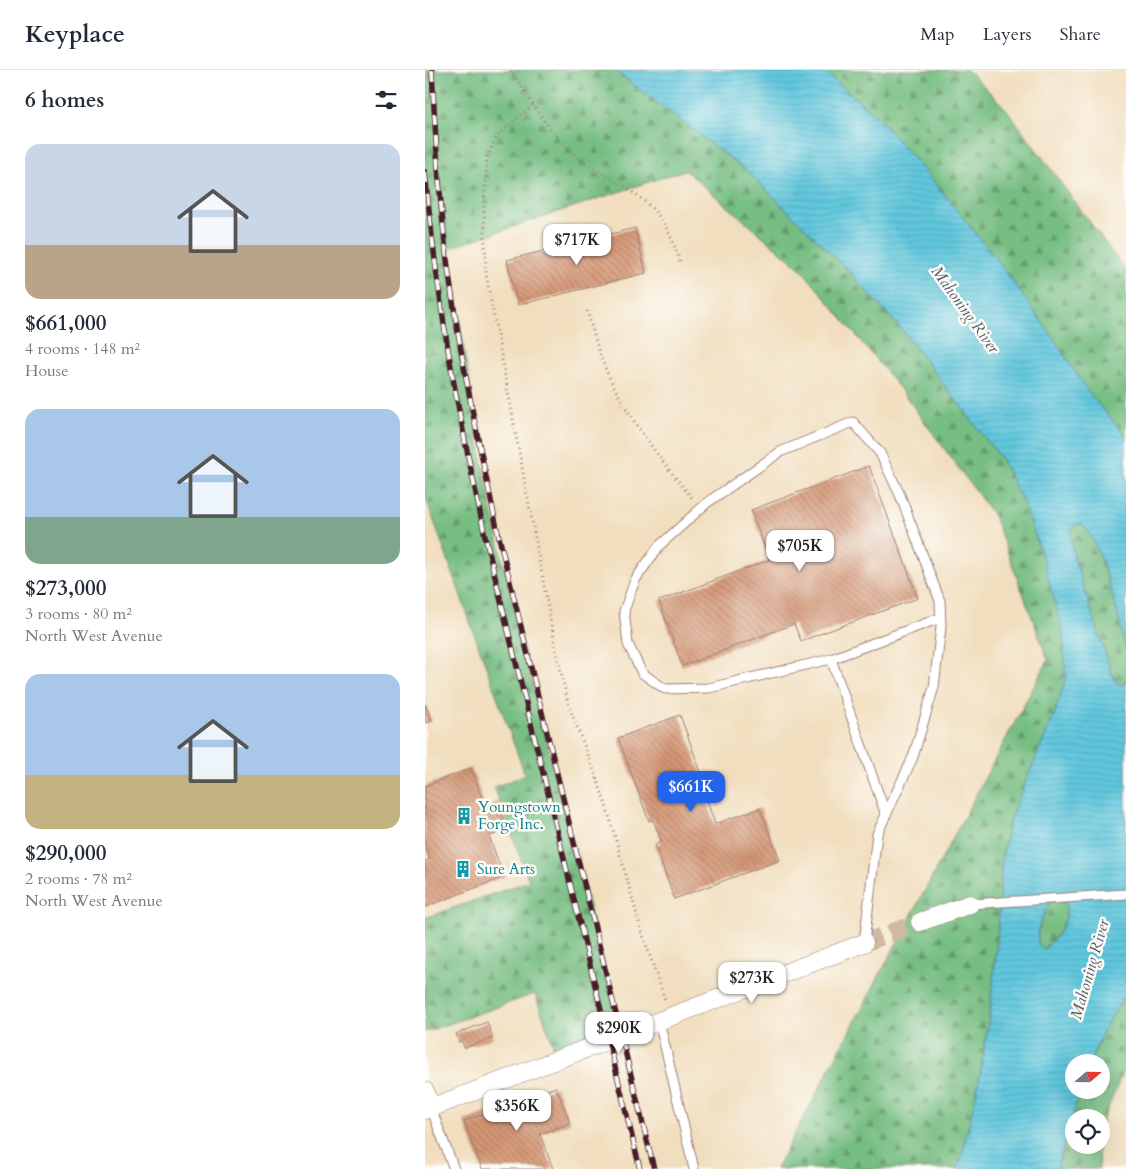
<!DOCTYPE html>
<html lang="en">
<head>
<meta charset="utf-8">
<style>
	:root { --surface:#fff; --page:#f2f2f3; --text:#1f2937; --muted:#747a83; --line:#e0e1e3; --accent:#2563eb }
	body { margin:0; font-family:Cardo,serif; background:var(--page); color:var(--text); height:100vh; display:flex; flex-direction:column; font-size:19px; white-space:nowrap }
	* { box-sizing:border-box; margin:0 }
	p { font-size:16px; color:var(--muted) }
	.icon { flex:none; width:28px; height:28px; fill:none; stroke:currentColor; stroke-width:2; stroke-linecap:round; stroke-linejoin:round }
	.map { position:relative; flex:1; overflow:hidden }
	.sheet { display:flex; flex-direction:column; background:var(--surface); width:425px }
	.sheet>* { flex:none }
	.needle { width:32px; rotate:70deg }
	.controls { position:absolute; left:640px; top:984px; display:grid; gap:10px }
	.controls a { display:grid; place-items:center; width:45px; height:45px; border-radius:50%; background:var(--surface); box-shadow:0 5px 20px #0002; font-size:25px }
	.price { position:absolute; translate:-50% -42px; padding:0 11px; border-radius:10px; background:#fff; color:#222; font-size:16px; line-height:32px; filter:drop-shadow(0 1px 2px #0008) }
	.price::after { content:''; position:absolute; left:50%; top:30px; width:15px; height:11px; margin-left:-8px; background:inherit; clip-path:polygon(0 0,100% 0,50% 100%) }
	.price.active { background:var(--accent); color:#fff }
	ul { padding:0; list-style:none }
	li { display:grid; align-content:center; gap:10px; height:265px; padding:0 25px }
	li span { display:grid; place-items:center; height:155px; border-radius:15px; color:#555 }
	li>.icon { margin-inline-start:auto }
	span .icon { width:90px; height:90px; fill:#fffc; stroke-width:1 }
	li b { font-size:21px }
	h2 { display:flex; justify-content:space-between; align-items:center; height:60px; padding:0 25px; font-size:21px }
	header { display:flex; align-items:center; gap:30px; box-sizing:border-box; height:70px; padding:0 25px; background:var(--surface); border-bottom:1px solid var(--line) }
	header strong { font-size:24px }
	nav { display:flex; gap:28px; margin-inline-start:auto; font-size:18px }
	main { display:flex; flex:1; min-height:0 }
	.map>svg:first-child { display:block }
	.forest { fill:url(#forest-firs); stroke:#606e57 }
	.water { fill:url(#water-rules); stroke:#557384; fill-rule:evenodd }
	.building { fill:url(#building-back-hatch) }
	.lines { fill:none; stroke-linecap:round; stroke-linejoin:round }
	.street-tunnel { stroke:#d0b8a1; stroke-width:18; stroke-dasharray:18 9; stroke-linecap:butt }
	.lane-casing { stroke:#9e7e74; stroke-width:11 }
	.street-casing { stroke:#9e7e74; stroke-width:19 }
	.path { stroke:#9e7e74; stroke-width:3; stroke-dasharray:1 4; stroke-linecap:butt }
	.lane { stroke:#fff; stroke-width:9 }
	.street { stroke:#fff; stroke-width:18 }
	.rail-casing { stroke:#4a1f2b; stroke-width:5.5 }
	.rail { stroke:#fdfcf7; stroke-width:4; stroke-dasharray:11; stroke-linecap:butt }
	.labels { text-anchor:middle; stroke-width:5; stroke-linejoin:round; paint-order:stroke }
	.culture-label { font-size:15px; fill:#0d838f; stroke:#fdfcf7; text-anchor:start }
	.water-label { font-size:16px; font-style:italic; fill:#525a69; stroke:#fdfcf7 }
</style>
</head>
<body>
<header>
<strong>Keyplace</strong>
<nav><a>Map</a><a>Layers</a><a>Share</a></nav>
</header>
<main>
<section class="sheet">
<h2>6 homes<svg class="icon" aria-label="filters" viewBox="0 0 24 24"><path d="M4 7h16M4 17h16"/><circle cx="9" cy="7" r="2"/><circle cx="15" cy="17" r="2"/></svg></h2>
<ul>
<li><span style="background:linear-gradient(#c9d6e8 65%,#b9a48a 0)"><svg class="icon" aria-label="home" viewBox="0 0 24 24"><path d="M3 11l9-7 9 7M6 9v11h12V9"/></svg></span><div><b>$661,000</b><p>4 rooms · 148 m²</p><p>House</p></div></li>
<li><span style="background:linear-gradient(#a9c7e8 70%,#7fa58c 0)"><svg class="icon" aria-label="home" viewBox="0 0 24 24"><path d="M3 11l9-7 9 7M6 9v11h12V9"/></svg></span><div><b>$273,000</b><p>3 rooms · 80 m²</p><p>North West Avenue</p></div></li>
<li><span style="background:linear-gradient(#a9c7e8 65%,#c2b280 0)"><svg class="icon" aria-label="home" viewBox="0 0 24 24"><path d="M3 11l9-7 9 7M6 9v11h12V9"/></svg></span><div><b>$290,000</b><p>2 rooms · 78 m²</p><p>North West Avenue</p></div></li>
</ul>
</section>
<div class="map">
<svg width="701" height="1099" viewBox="0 0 701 1099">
	<defs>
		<pattern id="forest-firs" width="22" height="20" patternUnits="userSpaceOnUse" patternTransform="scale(1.25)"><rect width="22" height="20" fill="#77be83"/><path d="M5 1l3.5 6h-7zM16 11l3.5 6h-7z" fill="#649a6b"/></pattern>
		<pattern id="water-rules" width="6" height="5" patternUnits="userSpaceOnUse" patternTransform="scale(1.25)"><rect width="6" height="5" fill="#60c7dd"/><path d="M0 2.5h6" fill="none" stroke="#55aabe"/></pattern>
		<pattern id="building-back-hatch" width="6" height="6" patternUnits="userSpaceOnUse" patternTransform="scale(1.25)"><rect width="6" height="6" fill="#d49674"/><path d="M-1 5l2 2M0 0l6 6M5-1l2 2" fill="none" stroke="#ae7a5f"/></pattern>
	</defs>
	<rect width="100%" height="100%" fill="#fdfcf7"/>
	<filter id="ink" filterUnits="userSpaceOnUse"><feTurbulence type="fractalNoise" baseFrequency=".02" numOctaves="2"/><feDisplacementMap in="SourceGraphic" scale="10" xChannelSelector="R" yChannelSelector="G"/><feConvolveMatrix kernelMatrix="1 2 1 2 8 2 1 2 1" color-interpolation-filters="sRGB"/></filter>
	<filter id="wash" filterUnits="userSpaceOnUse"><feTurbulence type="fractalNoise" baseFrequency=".0096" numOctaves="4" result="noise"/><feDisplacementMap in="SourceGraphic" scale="20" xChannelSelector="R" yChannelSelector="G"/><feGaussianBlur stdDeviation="1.12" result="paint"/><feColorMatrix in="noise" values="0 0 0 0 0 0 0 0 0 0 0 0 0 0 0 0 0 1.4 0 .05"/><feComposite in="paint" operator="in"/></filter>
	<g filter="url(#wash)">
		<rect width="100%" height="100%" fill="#f1debe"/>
		<path class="forest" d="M 0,0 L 189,0 L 322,101 L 418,195 L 477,260 L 577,390 L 600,437 L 616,482 L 634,545 L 638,563 L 641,607 L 629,645 L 586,746 L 577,787 L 572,873 L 565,941 L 555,1006 L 538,1081 L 532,1099 L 351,1099 L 623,590 L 569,446 L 473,316 L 377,200 L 260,100 L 24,178 C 39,274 51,370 72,465 C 110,633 155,798 197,965 L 133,989 L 110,924 L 0,962 L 0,848 L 104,811 L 69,717 L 100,705 L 0,426 Z
			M 398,0 L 543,0 L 582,40 L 701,201 L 701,366 L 664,323 L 627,266 L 570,187 L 511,114 L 453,48 Z
			M 657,454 L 664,460 L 670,473 L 687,524 L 699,568 L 701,583 L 701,610 L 700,613 L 696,614 L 691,612 L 687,604 L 649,488 L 646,462 L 650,455 Z
			M 640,830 C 646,850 633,867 618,879 L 615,877 C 608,862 618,846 625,832 Z
			M 701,924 L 701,994 L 676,1055 L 676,1048 L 649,1048 L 649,1075 L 673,1075 L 674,1099 L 632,1099 L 655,1020 L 676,1020 L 676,992 L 665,992 L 680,957 Z"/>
		<path class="water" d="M 189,0 L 398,0 L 453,48 L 511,114 L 570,187 L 627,266 L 664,323 L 701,366 L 701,583 C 696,554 676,472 657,454 L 650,455 L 646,462 L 649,488 L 687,604 L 691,612 L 696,614 L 700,613 L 701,610 L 701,924 L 680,957 L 665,992 L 649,992 L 649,1020 L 655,1020 L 632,1099 L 532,1099 L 538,1081 L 555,1006 L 565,941 L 572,873 L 577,787 L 586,746 L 629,645 L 641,607 L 638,563 L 616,482 L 600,437 L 577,390 L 477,260 L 418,195 L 322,101 ZM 640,830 C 646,850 633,867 619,879 L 615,877 C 608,862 618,846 625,832 Z"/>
		<g id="blocks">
			<path class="building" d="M 210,158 L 221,203 L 93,235 L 82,190 Z
				M 444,396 L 493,528 L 376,571 L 369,554 L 257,596 L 234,531 L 344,490 L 326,440 Z
				M 0,634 L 7,651 L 0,653 Z
				M 255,645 L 285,727 L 281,728 L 290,754 L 335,738 L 355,790 L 249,829 L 230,775 L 237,772 L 228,750 L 224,751 L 193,668 Z
				M 46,698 L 60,736 L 73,732 L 81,755 L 70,759 L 71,764 L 64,766 L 79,807 L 0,837 L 0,791 L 5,789 L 0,775 L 0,716 Z
				M 62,952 L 68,968 L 39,978 L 37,971 L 34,972 L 31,964 Z
				M 131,1017 L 145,1053 L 115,1064 L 128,1099 L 57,1099 L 39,1051 Z"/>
		</g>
	</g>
	<g filter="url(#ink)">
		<use href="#blocks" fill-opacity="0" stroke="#9e7e74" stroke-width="1"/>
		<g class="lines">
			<path class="street-tunnel" d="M 439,873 L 495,852"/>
			<g class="lane-casing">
				<path id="lane" d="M 406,589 L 461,745
					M 545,834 L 701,824
					M 439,873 L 452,764 L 488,687 L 509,617 L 516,557 L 515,531 L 475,425 L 455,383 L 428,352 L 355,382 L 283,432 L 234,476 L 210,510 L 199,541 L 203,574 L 217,603 L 240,619 L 284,618 L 406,589 L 515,548
					M 234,951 L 269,1099
					M 6,1038 L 29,1099"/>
			</g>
			<g class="street-casing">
				<path id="street" d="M 495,852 L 545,834
					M 0,1021 L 6,1038
					M 0,1040 L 439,873"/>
			</g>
			<path class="path" d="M 86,0 C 105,31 125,64 154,88 C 169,100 186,108 203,119 C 235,140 245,159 256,195
				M 108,35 L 72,66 L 62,88 L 59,137 L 61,204 L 131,580 L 144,637 L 167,695 L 181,735 L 217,863 L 240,930
				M 162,241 C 168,260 173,282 181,300 C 202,347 235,389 267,428"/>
			<use href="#lane" class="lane"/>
			<use href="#street" class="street"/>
			<g class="rail-casing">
				<path id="rail" d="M 7,0 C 10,61 14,122 21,182 C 33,277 53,370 73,463 L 229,1099
					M 0,102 C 6,161 13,220 23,279 C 33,342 47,404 60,466 L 215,1099"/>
			</g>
			<use href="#rail" class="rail"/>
		</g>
	</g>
	<defs>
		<g id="building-bare" transform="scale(1.35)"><path d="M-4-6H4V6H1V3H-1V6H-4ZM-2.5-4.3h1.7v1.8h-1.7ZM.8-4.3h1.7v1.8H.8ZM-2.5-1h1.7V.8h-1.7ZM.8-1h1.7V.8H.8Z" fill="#0f9aa8" stroke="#fdfcf7" stroke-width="2.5" paint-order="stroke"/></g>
	</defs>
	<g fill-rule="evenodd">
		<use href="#building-bare" x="39" y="746"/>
		<use href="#building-bare" x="38" y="799"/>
	</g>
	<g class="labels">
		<g class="culture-label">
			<text x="53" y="742">Youngstown<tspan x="53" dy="17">Forge Inc.</tspan></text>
			<text x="52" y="804">Sure Arts</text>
		</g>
		<g class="water-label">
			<text transform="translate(541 239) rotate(54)" y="6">Mahoning River</text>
			<text transform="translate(664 899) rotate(-74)" y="6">Mahoning River</text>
		</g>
	</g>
</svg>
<div class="controls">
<a><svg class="needle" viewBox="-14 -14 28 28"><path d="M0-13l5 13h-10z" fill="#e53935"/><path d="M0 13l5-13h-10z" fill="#747a83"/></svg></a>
<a><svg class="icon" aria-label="locate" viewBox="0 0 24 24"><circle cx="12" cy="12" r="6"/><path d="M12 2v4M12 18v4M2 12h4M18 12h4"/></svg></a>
</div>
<b class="price" style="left:152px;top:196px">$717K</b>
<b class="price" style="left:375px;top:502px">$705K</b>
<b class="price active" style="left:266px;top:743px">$661K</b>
<b class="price" style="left:327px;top:934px">$273K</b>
<b class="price" style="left:194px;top:984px">$290K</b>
<b class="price" style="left:92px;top:1062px">$356K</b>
</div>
</main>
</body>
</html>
